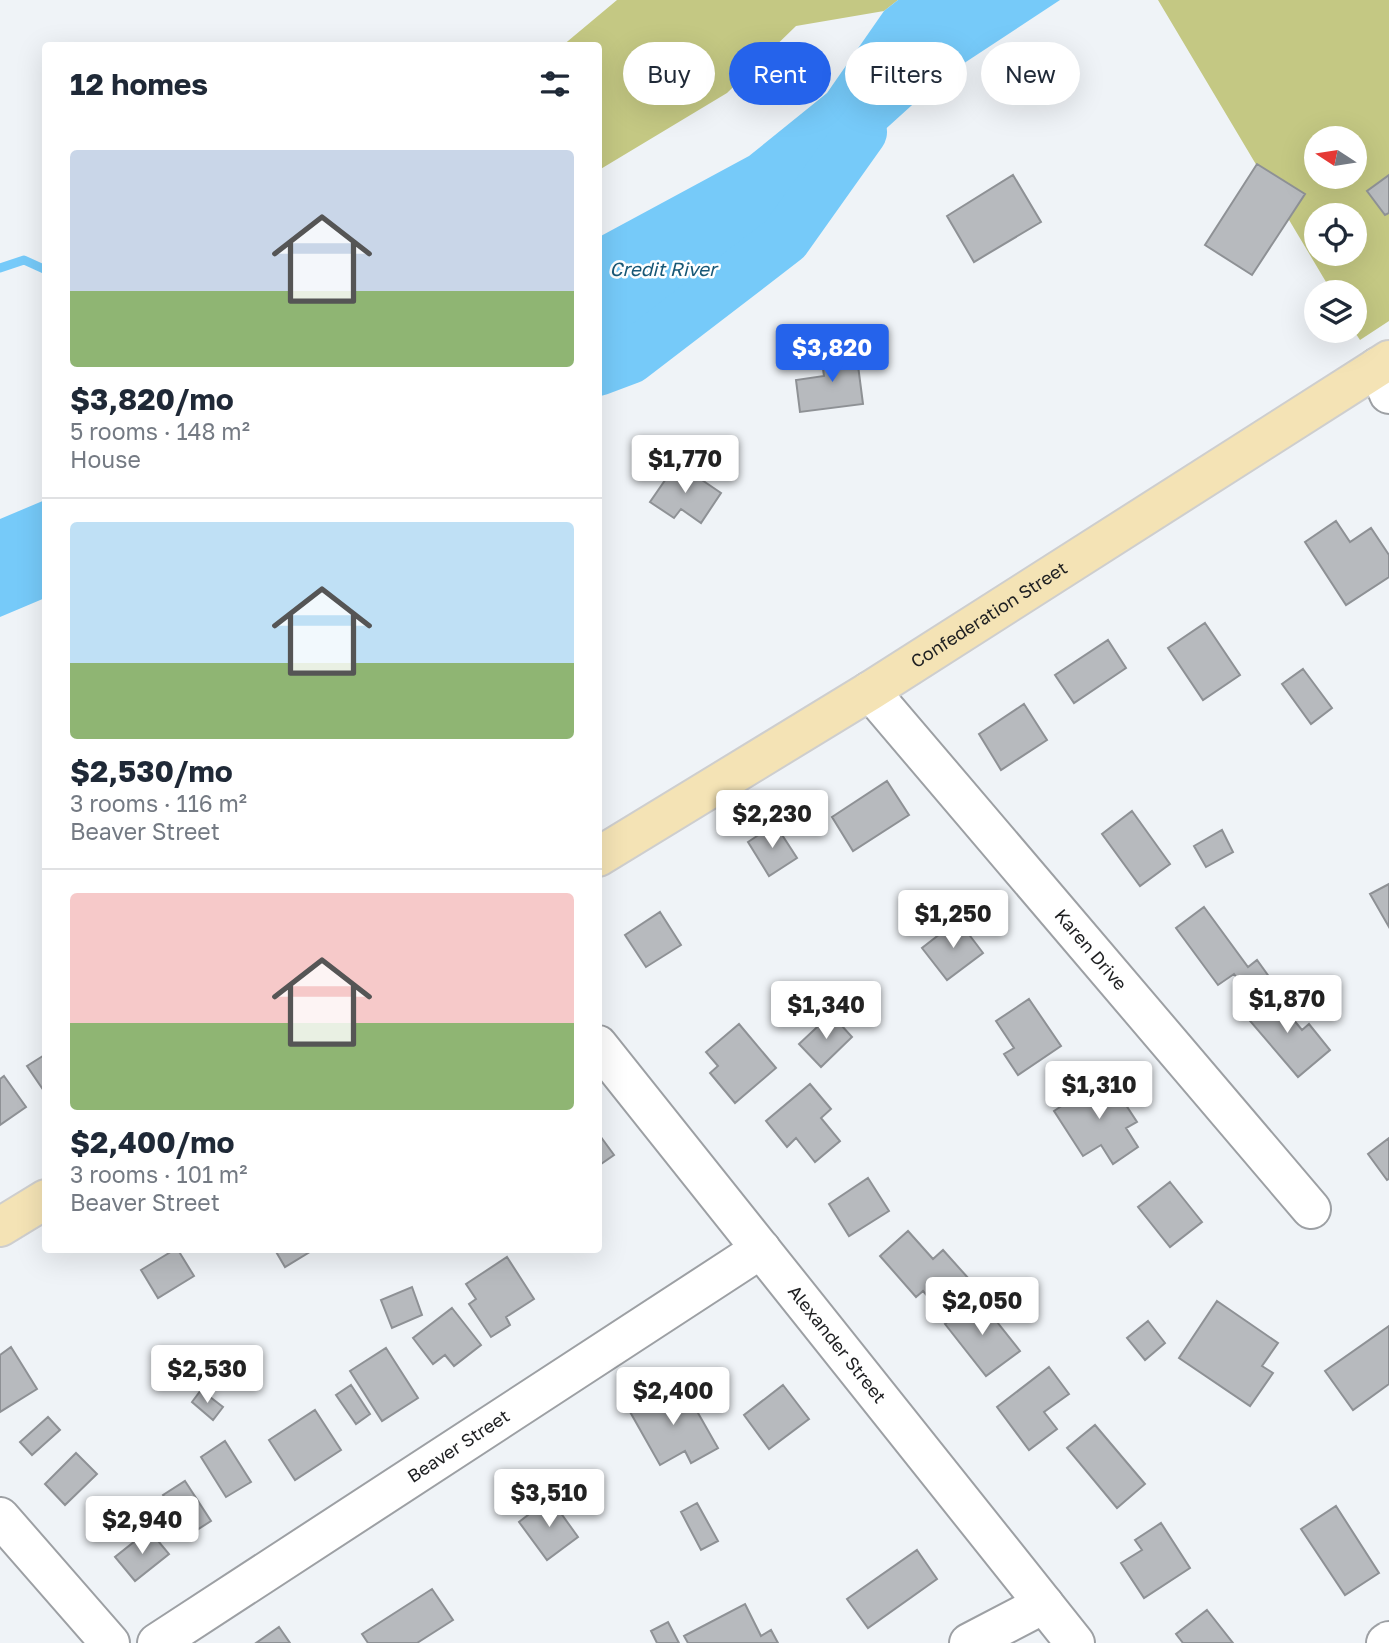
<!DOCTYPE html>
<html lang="en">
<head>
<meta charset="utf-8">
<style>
	:root { --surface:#fff; --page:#f2f2f3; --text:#1f2937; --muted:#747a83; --line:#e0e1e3; --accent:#2563eb }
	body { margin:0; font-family:"Golos Text",sans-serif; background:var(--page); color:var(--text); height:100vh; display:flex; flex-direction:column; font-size:26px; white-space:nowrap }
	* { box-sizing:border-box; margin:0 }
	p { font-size:23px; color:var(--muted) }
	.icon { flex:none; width:38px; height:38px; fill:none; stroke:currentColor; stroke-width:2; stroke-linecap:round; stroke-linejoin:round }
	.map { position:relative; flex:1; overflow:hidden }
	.details { position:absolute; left:42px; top:42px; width:560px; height:1211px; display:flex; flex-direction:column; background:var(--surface); border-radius:7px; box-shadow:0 7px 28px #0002 }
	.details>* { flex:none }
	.banner { position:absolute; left:623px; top:42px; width:660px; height:63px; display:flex; gap:14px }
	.needle { width:46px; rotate:282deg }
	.buttons { position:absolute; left:1304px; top:126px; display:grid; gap:14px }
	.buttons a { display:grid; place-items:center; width:63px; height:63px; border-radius:50%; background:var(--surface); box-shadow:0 7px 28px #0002; font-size:35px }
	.price { position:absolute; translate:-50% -60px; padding:0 16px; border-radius:7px; background:#fff; color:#222; font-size:23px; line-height:46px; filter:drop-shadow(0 2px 4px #0008) }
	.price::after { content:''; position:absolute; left:50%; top:42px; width:21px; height:16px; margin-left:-10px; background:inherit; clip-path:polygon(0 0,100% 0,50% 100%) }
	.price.on { background:var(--accent); color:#fff }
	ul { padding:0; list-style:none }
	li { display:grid; align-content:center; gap:14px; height:371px; padding:0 28px }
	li+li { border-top:2px solid var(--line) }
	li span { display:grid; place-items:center; height:217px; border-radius:7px; color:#555 }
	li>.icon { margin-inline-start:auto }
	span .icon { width:126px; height:126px; fill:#fffc; stroke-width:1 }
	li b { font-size:30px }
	h2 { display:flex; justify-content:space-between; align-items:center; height:84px; padding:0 28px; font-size:30px }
	.pill { padding:0 24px; border-radius:32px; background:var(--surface); box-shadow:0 7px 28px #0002; font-size:24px; line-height:63px }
	.pill.on { background:var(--accent); color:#fff }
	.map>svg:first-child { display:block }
	.green { fill:#c4c883; fill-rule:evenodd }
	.water { fill:#76caf9 }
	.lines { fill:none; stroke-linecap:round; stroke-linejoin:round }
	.stream { stroke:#76caf9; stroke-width:9 }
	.river { stroke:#76caf9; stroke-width:52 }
	.building { fill:#b7babe; stroke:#8e9195; stroke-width:2 }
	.minor-casing { stroke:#9da0a4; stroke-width:42 }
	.major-casing { stroke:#cecece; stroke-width:42 }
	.minor { stroke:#fff; stroke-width:38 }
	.major { stroke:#f4e3b5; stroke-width:38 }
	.labels { text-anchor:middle; stroke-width:5; stroke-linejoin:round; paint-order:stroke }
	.street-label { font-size:18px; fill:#1e1f21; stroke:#fff }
	.water-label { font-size:19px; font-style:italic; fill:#175877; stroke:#fff }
</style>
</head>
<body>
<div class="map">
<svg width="1389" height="1643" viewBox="0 0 1389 1643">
	<rect width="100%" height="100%" fill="#eff3f7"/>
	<path class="green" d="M 617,0 L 898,0 L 884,11 L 796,26 L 727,93 L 599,170 L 598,46 L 562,46 Z
		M 1158,0 L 1389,0 L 1389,321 L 1360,340 L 1354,331 L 1354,292 L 1332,292 ZM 1316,138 L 1354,138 L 1354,177 L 1316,177 ZM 1316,215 L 1354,215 L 1354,254 L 1316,254 Z"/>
	<path class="water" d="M 898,0 L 1060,0 L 943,77 L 826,183 L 740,284 L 599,392 L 599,237 L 749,156 L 827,93 L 884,11 Z
		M 45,500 L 45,598 L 0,617 L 0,519 Z"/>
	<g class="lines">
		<path class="stream" d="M 0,268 L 24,260 L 46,270"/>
		<path class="river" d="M 598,370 L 630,358 L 785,239 L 861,132"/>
	</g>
	<path class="building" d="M 1257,164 L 1305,194 L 1252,275 L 1205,245 Z
		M 1013,175 L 1041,222 L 974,262 L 947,216 Z
		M 1389,175 L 1389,213 L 1385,215 L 1367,191 Z
		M 856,350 L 863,404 L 800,412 L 796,380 L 824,376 L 821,355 Z
		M 677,463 L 721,493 L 701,523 L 681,509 L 674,518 L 650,502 Z
		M 1336,521 L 1350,542 L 1371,528 L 1389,555 L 1389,577 L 1346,605 L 1305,542 Z
		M 1205,623 L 1240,675 L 1203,700 L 1168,648 Z
		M 1108,640 L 1126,668 L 1074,703 L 1055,675 Z
		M 1303,669 L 1332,708 L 1311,724 L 1282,684 Z
		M 1024,704 L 1047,740 L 1001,770 L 979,734 Z
		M 887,781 L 909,815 L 853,851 L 832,817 Z
		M 1132,811 L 1170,864 L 1140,886 L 1102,834 Z
		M 775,824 L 797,858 L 769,876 L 748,842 Z
		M 1222,830 L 1233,852 L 1206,867 L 1194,846 Z
		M 1389,884 L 1389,927 L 1370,894 Z
		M 1204,907 L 1248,967 L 1257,960 L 1270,978 L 1249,994 L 1234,974 L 1218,985 L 1176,928 Z
		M 660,912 L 681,945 L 646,967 L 625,935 Z
		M 958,920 L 983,953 L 947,980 L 922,948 Z
		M 1271,992 L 1302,1030 L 1309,1024 L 1330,1050 L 1298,1077 L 1245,1015 Z
		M 1029,999 L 1061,1046 L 1018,1075 L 1004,1054 L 1014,1048 L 996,1021 Z
		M 831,1014 L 852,1037 L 821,1067 L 799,1044 Z
		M 739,1024 L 776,1068 L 735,1103 L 710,1073 L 718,1066 L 706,1052 Z
		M 46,1054 L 46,1094 L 27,1066 Z
		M 4,1076 L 26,1107 L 0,1125 L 0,1079 Z
		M 1107,1076 L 1137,1122 L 1126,1128 L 1138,1147 L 1113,1164 L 1101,1145 L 1083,1156 L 1054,1111 Z
		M 810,1084 L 831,1109 L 821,1118 L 840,1141 L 815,1162 L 796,1138 L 787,1147 L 766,1121 Z
		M 598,1133 L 614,1155 L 598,1166 Z
		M 1389,1138 L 1389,1179 L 1387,1180 L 1368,1154 Z
		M 868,1178 L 889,1211 L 849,1236 L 829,1204 Z
		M 1170,1182 L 1202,1222 L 1170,1247 L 1138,1207 Z
		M 908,1231 L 933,1259 L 943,1250 L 969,1279 L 937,1307 L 923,1291 L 916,1297 L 880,1256 Z
		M 174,1250 L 178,1250 L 194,1276 L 158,1298 L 141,1270 Z
		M 275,1250 L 313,1250 L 285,1267 Z
		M 507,1257 L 534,1299 L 506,1317 L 510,1325 L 491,1337 L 469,1304 L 476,1299 L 466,1284 Z
		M 412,1287 L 422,1315 L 392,1328 L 381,1300 Z
		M 978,1298 L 1020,1351 L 986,1376 L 945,1324 Z
		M 1217,1301 L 1278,1343 L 1262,1366 L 1273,1373 L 1250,1406 L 1179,1358 Z
		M 452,1308 L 481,1345 L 454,1366 L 445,1355 L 433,1364 L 413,1338 Z
		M 1148,1321 L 1165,1343 L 1145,1360 L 1127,1338 Z
		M 1389,1326 L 1389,1384 L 1353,1410 L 1325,1371 Z
		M 11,1347 L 37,1389 L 0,1412 L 0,1355 Z
		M 386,1348 L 418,1398 L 382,1421 L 350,1371 Z
		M 233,1358 L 244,1373 L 228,1385 L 217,1370 Z
		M 1049,1367 L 1069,1394 L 1044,1412 L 1057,1429 L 1029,1450 L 997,1407 Z
		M 674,1384 L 685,1402 L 690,1399 L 718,1448 L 691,1463 L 685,1451 L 660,1465 L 629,1410 Z
		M 351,1385 L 370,1414 L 356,1424 L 336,1395 Z
		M 783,1385 L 809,1419 L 769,1449 L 744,1415 Z
		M 201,1390 L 223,1407 L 213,1420 L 192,1402 Z
		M 315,1410 L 341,1450 L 295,1480 L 269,1440 Z
		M 48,1417 L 60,1430 L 32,1455 L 20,1442 Z
		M 1095,1425 L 1145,1484 L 1117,1508 L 1067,1448 Z
		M 225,1441 L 251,1482 L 226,1497 L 201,1457 Z
		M 76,1453 L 97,1474 L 65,1505 L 45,1484 Z
		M 185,1481 L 211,1521 L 189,1535 L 163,1495 Z
		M 550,1498 L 578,1537 L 547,1560 L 519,1522 Z
		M 697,1503 L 718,1541 L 701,1550 L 681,1512 Z
		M 1336,1506 L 1379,1573 L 1345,1595 L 1301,1529 Z
		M 1161,1523 L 1190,1568 L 1144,1598 L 1121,1563 L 1142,1550 L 1135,1540 Z
		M 149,1530 L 169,1554 L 135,1581 L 115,1557 Z
		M 917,1550 L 937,1579 L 868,1628 L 847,1599 Z
		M 432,1589 L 453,1620 L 417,1643 L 368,1643 L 362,1634 Z
		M 745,1604 L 761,1636 L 771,1630 L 778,1643 L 688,1643 L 684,1636 Z
		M 1207,1610 L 1233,1643 L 1183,1643 L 1176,1634 Z
		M 668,1622 L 679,1643 L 657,1643 L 651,1631 Z
		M 279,1627 L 290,1643 L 256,1643 Z"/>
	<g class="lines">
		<g class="minor-casing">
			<g id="minor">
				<path d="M 1378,367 L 1389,394"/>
				<path id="s1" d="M 870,691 L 1311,1209"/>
				<path id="s2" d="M 598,1045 L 1075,1643"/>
				<path d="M 0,1517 L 110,1643"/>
				<path id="s3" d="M 157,1643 L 761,1249"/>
				<path d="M 969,1643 L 1044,1604"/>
				<path d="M 1386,1643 L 1389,1641"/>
			</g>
		</g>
		<g class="major-casing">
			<g id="major">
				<path id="s4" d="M 598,857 L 870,691 L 1389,360"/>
				<path d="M 0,1227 L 46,1199"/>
			</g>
		</g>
		<use href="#minor" class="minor"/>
		<use href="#major" class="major"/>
	</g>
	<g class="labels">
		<g class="street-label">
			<text dy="6" stroke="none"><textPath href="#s4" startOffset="460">Confederation Street</textPath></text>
			<text dy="6" stroke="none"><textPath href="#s1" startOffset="340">Karen Drive</textPath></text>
			<text dy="6" stroke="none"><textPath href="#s2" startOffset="383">Alexander Street</textPath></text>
			<text dy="6" stroke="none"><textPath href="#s3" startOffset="360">Beaver Street</textPath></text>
		</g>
		<g class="water-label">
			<text x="663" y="276">Credit River</text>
		</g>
	</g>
</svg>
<div class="buttons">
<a><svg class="needle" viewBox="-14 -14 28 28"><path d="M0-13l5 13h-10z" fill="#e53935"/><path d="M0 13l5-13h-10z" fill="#747a83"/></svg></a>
<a><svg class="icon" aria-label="locate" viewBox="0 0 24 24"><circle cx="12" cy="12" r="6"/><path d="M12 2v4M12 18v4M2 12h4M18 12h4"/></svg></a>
<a><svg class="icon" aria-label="layers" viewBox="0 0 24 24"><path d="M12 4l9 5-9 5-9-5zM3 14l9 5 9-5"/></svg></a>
</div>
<b class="price on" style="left:832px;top:384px">$3,820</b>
<b class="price" style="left:685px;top:495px">$1,770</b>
<b class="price" style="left:772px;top:850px">$2,230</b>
<b class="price" style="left:953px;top:950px">$1,250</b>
<b class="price" style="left:1287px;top:1035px">$1,870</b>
<b class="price" style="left:826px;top:1041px">$1,340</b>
<b class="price" style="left:1099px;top:1121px">$1,310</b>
<b class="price" style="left:982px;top:1337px">$2,050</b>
<b class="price" style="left:207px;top:1405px">$2,530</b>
<b class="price" style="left:673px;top:1427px">$2,400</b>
<b class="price" style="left:549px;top:1529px">$3,510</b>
<b class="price" style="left:142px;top:1556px">$2,940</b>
<div class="banner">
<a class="pill">Buy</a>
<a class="pill on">Rent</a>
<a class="pill">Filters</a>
<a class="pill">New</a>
</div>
<section class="details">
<h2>12 homes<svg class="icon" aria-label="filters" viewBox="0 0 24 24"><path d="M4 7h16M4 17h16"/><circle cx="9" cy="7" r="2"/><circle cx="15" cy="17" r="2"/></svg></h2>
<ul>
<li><span style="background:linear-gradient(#c9d6e8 65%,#8fb573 0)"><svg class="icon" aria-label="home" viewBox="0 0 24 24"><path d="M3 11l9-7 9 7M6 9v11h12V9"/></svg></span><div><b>$3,820/mo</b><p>5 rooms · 148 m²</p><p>House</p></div></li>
<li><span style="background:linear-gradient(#bfe0f5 65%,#8fb573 0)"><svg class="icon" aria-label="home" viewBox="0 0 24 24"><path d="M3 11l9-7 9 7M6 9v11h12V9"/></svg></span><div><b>$2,530/mo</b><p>3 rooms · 116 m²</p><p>Beaver Street</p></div></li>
<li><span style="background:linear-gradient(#f6c9c9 60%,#8fb573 0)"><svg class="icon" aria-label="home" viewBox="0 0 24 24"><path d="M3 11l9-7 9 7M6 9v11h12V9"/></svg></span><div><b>$2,400/mo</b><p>3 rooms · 101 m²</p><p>Beaver Street</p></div></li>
</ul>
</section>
</div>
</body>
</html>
